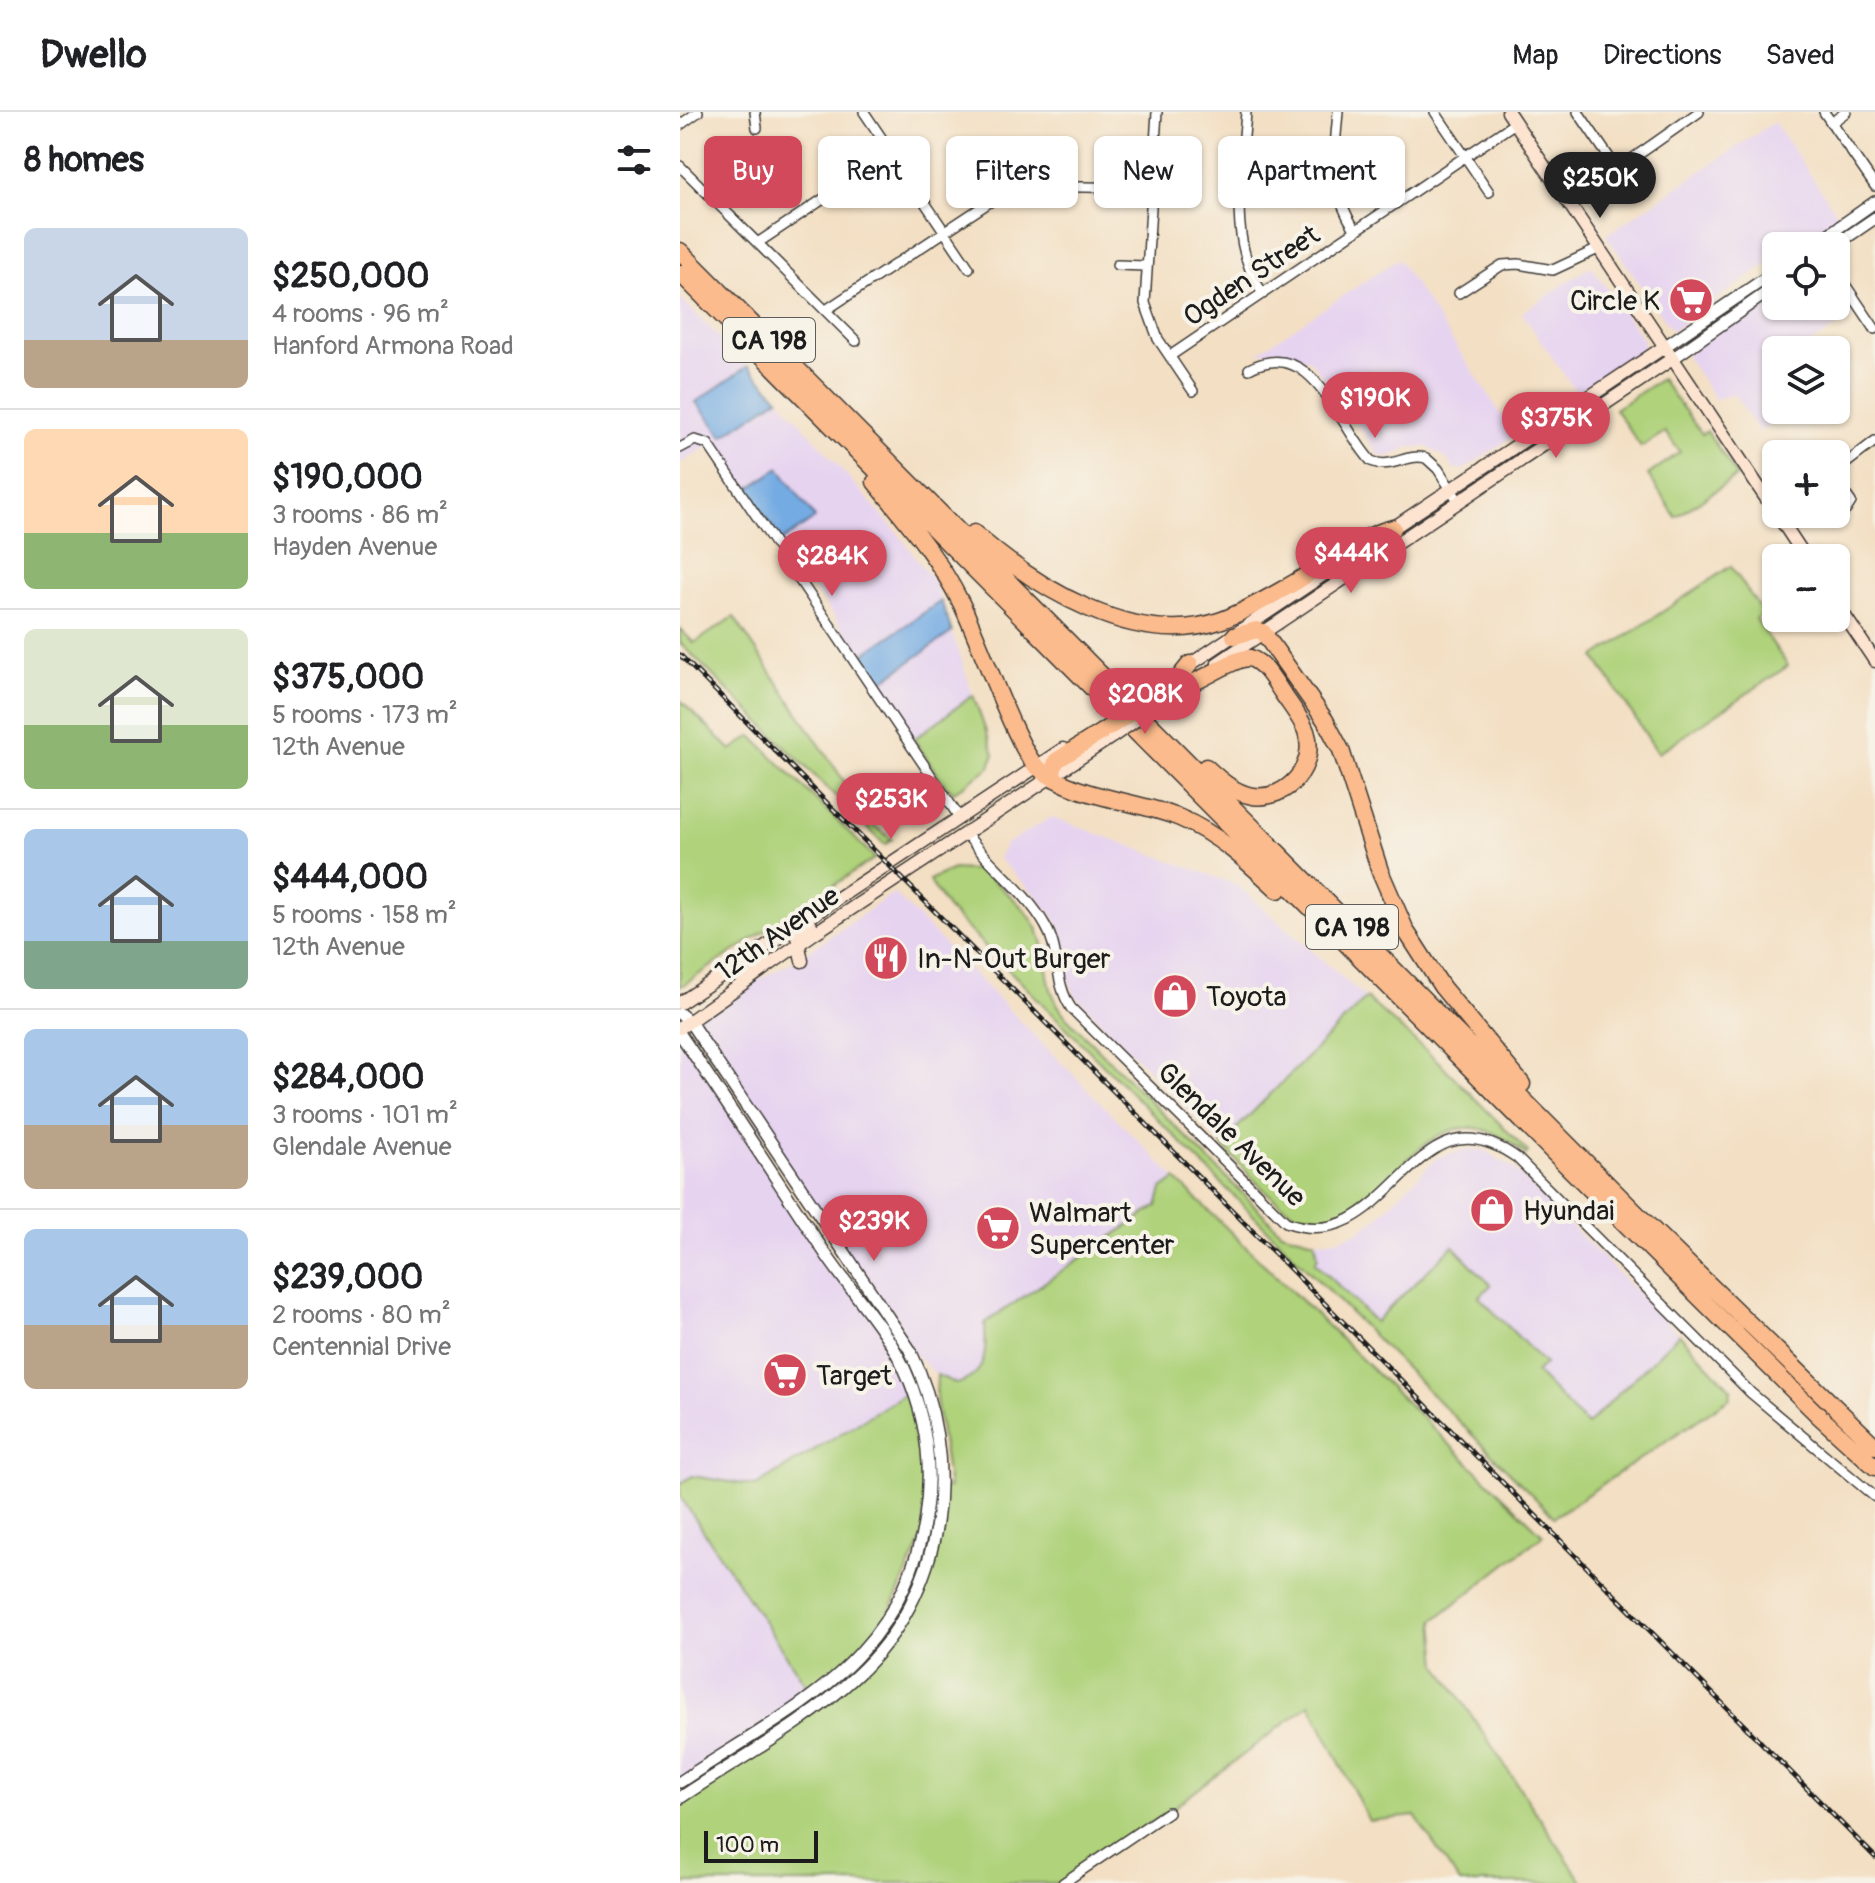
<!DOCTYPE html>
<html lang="en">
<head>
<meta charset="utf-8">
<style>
	:root { --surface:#fff; --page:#f6f6f6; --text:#202124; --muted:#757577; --line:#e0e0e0; --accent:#d1495b }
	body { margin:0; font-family:Pangolin,sans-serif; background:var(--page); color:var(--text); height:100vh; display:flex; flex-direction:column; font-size:30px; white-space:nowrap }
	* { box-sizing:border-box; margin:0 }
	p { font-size:26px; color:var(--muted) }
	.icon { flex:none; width:44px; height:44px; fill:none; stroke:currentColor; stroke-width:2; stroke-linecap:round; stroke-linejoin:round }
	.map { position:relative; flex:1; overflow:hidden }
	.sheet { display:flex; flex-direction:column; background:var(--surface); width:680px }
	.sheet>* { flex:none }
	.top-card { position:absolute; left:24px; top:24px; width:760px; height:72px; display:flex; gap:16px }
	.controls { position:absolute; left:1082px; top:120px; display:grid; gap:16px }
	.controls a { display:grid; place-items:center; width:88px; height:88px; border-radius:12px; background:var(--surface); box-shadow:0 2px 6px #0004; font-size:40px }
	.scale { position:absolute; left:24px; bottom:20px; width:114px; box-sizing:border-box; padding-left:8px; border:4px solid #1c1c1c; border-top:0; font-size:22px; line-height:28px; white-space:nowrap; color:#1c1c1c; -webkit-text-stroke:6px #f7f3e8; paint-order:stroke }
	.price { position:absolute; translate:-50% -68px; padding:0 18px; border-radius:28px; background:var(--accent); color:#fff; font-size:26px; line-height:52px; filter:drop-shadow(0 2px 4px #0008) }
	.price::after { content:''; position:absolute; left:50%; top:48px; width:24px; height:18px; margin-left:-12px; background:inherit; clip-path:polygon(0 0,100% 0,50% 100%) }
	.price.on { background:#222; color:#fff }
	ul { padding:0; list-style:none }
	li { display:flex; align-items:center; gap:24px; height:200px; padding:0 24px }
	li+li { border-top:2px solid var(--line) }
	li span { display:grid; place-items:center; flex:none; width:224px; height:160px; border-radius:12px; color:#555 }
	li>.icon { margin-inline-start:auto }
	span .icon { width:96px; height:96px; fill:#fffc; stroke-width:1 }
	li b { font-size:34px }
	h2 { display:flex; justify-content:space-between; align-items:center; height:96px; padding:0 24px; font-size:34px }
	.tag { padding:0 28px; border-radius:12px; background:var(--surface); box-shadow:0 2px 6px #0004; font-size:28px; line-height:72px }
	.tag.on { background:var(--accent); color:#fff }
	header { display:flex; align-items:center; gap:48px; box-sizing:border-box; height:112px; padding:0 40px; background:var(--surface); border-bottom:2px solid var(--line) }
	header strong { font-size:38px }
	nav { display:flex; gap:44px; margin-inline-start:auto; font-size:28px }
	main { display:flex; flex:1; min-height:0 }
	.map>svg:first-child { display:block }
	.built { fill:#e6d3f0 }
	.green { fill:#afd27a; stroke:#66774b; stroke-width:2 }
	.water { fill:#74abe3; stroke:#486480; stroke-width:2 }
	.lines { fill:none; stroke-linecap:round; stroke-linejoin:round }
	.minor-casing { stroke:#3c3935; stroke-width:12 }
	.tertiary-casing { stroke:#3c3935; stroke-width:14 }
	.secondary-casing { stroke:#3c3935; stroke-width:15 }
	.motorway-casing { stroke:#3c3935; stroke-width:19 }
	.minor { stroke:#fff; stroke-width:9 }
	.tertiary { stroke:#fff; stroke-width:11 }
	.secondary { stroke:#fde4d1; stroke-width:12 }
	.motorway { stroke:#fbbb8c; stroke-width:16 }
	.rail-casing { stroke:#1c1c1c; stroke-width:5 }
	.rail { stroke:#f7f3e8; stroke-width:2; stroke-dasharray:6; stroke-linecap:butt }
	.secondary-bridge-casing { stroke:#3c3935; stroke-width:15; stroke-linecap:butt }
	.motorway-bridge-casing { stroke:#3c3935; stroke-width:19; stroke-linecap:butt }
	.secondary-bridge { stroke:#fde4d1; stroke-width:12 }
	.motorway-bridge { stroke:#fbbb8c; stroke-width:16 }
	.labels { text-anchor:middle; stroke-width:8; stroke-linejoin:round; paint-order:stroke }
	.shield { fill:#f7f3e8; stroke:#5e5c59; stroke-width:2 }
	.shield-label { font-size:26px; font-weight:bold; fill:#1c1c1c }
	.street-label { font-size:28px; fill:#1c1c1c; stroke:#f7f3e8 }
	.poi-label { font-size:28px; fill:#1c1c1c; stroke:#f7f3e8; text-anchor:start }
</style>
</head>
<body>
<header>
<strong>Dwello</strong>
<nav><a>Map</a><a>Directions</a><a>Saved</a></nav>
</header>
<main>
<section class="sheet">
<h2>8 homes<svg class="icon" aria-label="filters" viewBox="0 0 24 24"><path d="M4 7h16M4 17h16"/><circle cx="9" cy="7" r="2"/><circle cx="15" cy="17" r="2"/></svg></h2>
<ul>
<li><span style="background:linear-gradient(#c9d6e8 70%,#b9a48a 0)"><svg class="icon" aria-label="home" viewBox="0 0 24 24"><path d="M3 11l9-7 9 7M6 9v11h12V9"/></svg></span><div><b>$250,000</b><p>4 rooms · 96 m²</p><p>Hanford Armona Road</p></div></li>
<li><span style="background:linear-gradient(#ffd9b3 65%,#8fb573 0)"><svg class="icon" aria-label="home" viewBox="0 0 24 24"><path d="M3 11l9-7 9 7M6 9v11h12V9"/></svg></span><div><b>$190,000</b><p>3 rooms · 86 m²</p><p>Hayden Avenue</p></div></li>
<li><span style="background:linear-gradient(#dfe7d0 60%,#8fb573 0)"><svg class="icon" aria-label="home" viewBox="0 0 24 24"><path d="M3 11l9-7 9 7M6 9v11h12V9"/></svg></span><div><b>$375,000</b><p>5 rooms · 173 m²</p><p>12th Avenue</p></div></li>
<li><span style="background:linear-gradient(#a9c7e8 70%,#7fa58c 0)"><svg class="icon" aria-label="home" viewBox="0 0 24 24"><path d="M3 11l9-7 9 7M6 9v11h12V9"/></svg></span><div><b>$444,000</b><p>5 rooms · 158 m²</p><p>12th Avenue</p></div></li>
<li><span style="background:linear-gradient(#a9c7e8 60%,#b9a48a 0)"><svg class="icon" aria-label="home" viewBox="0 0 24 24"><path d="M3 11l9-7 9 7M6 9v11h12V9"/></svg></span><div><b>$284,000</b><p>3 rooms · 101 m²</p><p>Glendale Avenue</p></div></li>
<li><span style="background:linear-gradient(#a9c7e8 60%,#b9a48a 0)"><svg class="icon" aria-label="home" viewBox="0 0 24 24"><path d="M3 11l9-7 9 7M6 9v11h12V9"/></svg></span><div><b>$239,000</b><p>2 rooms · 80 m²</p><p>Centennial Drive</p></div></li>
</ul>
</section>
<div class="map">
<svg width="1195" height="1771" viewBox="0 0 1195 1771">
	<rect width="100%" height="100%" fill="#f7f3e8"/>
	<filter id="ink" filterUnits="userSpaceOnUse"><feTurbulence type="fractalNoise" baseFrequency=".0125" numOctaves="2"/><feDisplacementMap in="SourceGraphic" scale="16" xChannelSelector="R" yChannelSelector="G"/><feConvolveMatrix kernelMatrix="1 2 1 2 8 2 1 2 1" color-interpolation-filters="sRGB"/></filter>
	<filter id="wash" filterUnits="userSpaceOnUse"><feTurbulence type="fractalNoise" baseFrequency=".006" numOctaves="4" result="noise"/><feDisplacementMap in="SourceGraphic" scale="32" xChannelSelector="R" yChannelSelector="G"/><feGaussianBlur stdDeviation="1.8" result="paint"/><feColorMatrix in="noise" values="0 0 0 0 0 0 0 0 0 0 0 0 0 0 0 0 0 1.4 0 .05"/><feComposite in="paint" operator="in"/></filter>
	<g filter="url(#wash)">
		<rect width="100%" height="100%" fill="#f3dfc3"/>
		<path class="built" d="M 1094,10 L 1158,103 L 1113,134 L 1096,134 L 1096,146 L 1035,188 L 1037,191 L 992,219 L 926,123 Z
			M 718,147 L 835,323 L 783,358 L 773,356 L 766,346 L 747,335 L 729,335 L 709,345 L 699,343 L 631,249 L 604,238 L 577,241 Z
			M 911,154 L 964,229 L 963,237 L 896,280 L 842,201 Z
			M 1156,175 L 1174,202 L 1122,238 L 1096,238 L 1096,298 L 1112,298 L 1079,320 L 1054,282 L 1035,287 L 1005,243 L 1096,181 L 1096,194 L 1156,194 Z
			M 0,186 L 68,254 L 17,290 L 42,323 L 99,286 L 220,424 L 253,469 L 261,489 L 181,544 L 102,429 L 134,406 L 99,356 L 67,378 L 34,330 L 0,352 Z
			M 272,520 L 293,583 L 234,627 L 198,572 Z
			M 372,705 L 557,773 L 686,886 L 541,1032 L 395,883 L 386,862 L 386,840 L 379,813 L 360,788 L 318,746 L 326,732 Z
			M 214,781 L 496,1067 L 482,1077 L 477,1094 L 306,1211 L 302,1256 L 292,1267 L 277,1272 L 257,1263 L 230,1238 L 10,910 L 47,884 L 114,849 Z
			M 0,922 L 211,1232 L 232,1277 L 76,1374 L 12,1364 L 0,1372 Z
			M 788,1037 L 804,1038 L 833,1056 L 999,1222 L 908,1314 L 856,1261 L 864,1252 L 799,1185 L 810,1173 L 772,1135 L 695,1211 L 634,1150 L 638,1145 L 635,1129 L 659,1127 L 678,1120 L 694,1109 L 758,1045 Z
			M 0,1384 L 132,1582 L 0,1670 Z"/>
		<path class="green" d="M 981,267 L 1022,322 L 1027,319 L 1057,364 L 996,405 L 968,363 L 1000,340 L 985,320 L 961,335 L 935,297 Z
			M 1051,454 L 1083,502 L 1076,507 L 1108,554 L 978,641 L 915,545 Z
			M 54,505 L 194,714 L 212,727 L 205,733 L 0,531 L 0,517 L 14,531 Z
			M 293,583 L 314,642 L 310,655 L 274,680 L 264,672 L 234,627 Z
			M 0,588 L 51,638 L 72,624 L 195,746 L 0,875 Z
			M 296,753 C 315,772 345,792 357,816 C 373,849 359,870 386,905 L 601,1120 L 635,1129 L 638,1145 L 635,1150 L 695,1210 L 773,1134 L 811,1173 L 799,1185 L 865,1252 L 856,1261 L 907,1313 L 999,1222 L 1051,1277 L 1050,1286 L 874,1405 L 267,796 L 249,768 L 273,757 L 291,758 Z
			M 686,886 L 761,952 L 848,1040 L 846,1043 C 742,947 702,1136 623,1105 C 590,1091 565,1057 541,1032 Z
			M 496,1067 L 863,1423 L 754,1508 L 758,1553 L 903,1771 L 780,1771 L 735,1704 L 689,1709 L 630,1592 L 488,1700 L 383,1771 L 0,1771 L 0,1687 L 178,1562 L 237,1480 L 262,1377 L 269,1376 L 256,1287 L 257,1263 L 277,1272 C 308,1262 306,1240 305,1211 L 477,1094 L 482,1077 Z
			M 232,1277 L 247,1347 L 243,1425 L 207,1506 L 132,1582 L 0,1384 L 0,1372 L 12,1364 L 76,1374 Z"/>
		<path class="water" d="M 68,254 L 99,286 L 43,324 L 16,290 Z
			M 99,356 L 135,406 L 102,429 L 67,378 Z
			M 261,489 L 272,520 L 198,572 L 181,544 Z"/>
	</g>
	<g filter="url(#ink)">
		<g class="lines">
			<g class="minor-casing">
				<path id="minor" d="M 75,0 L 77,16
					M 184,0 L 289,156
					M 477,0 L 465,191 L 478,227 L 513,279
					M 566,0 C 562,62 546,128 583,182
					M 658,0 C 654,48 648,77 676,119
					M 755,0 L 809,80
					M 898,0 L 937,57
					M 1144,0 L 1195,74
					M 1151,11 L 1166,0
					M 0,13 L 18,0
					M 0,54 L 176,229
					M 888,92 L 1019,0
					M 79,130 L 212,41
					M 437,153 L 465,154
					M 1156,159 L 1195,217
					M 779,181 L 822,153 L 838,152 L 873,158 L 918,137
					M 146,198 L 334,74 L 470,76
					M 490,244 L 835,11
					M 569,257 C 633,223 657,312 691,349 C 712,358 725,341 746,346 L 758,357 L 779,390
					M 0,336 L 15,328 L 28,332 L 279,705
					M 1156,359 L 1195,329
					M 1156,385 L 1166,383 L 1171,390 L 1166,398 L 1156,396
					M 287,723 C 310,754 346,779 365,813 C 381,839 373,868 391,896 L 606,1110 C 712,1149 732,970 837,1046 L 1071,1281 L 1195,1385
					M 383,1771 L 488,1700"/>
			</g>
			<g class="tertiary-casing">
				<path id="tertiary" d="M 1132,134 L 1195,90
					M 1154,134 L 1195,106
					M 984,235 L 1096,159
					M 992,247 L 1096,174
					M 0,902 L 10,910 L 230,1238 C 283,1347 267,1480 176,1564 C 125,1612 58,1647 0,1686
					M 0,922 C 50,995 98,1070 147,1144 C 173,1182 206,1216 225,1258 C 268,1352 250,1464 181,1540 C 137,1590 56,1632 0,1670"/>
			</g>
			<g class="secondary-casing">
				<path id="secondary" d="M 828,0 L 1096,401
					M 1097,402 L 1126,446
					M 707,420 L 984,235
					M 1156,491 L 1195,549
					M 538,551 L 992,247
					M 505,556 L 692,430
					M 476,594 L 510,570
					M 122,849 L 117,824 L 131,813
					M 0,891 L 383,637
					M 0,916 L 133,822 L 433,624"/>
			</g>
			<g class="motorway-casing">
				<path id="motorway" d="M 0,139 L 969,1114 L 1195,1334
					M 0,161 L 890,1057 L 1139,1304 L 1195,1355
					M 195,370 C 226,408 258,445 280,489 C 297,521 337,638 357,655 C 396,687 454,687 500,706 C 538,722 568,750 598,778
					M 294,421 C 355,475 456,539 542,508 C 564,500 586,487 607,475 C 642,456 674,426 713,416
					M 554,524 L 577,518 L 583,520 L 645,608 L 661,638 L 700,759 L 726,819 L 762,875 L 842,972
					M 504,574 C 525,568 554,545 570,546 C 586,552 594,569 603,582 C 611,594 621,606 626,619 C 638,653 607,689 573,684 C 554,681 539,667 526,655
					M 471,587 L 497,568 L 510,552
					M 372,664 L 376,649 L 428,616"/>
			</g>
			<use href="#minor" class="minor"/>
			<use href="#tertiary" class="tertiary"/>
			<use href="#secondary" class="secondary"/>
			<use href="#motorway" class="motorway"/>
			<g class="rail-casing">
				<path id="rail" d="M 0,543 L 1195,1745"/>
			</g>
			<use href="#rail" class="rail"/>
			<g class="secondary-bridge-casing">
				<path id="secondary-bridge" d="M 433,624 L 476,594"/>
			</g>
			<g class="motorway-bridge-casing">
				<path id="motorway-bridge" d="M 428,616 L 471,587"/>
			</g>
			<use href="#secondary-bridge" class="secondary-bridge"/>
			<use href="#motorway-bridge" class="motorway-bridge"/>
		</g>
	</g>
	<defs>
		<g id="supermarket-disc" transform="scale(2.3)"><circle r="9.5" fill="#d1495b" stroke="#f7f3e8"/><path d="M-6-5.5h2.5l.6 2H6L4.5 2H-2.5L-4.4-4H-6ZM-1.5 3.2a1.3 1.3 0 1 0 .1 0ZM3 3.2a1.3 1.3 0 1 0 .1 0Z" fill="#fff"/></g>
		<g id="restaurant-disc" transform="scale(2.3)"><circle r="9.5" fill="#d1495b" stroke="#f7f3e8"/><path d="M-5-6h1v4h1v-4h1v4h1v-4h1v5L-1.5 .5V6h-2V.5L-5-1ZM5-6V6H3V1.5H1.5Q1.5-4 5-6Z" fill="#fff"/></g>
		<g id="shop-disc" transform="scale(2.3)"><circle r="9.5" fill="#d1495b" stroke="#f7f3e8"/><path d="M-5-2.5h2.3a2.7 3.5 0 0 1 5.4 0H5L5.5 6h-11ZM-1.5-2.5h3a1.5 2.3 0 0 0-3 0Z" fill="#fff"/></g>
	</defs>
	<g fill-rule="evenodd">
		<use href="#supermarket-disc" x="1011" y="188"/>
		<use href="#restaurant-disc" x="206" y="846"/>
		<use href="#shop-disc" x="495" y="884"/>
		<use href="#shop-disc" x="812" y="1098"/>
		<use href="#supermarket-disc" x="318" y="1116"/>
		<use href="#supermarket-disc" x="105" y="1263"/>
	</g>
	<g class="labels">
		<g class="shield">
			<rect x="43" y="206" width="92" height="44" rx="6"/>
			<rect x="626" y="793" width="92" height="44" rx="6"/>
		</g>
		<g class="shield-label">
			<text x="89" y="237">CA 198</text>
			<text x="672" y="824">CA 198</text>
		</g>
		<g class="street-label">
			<text transform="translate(571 163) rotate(-34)" y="10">Ogden Street</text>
			<text transform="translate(97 821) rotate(-35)" y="10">12th Avenue</text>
			<text transform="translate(552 1022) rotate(44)" y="10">Glendale Avenue</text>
		</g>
		<g class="poi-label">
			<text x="980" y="198" text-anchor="end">Circle K</text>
			<text x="237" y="856">In-N-Out Burger</text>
			<text x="526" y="894">Toyota</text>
			<text x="843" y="1108">Hyundai</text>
			<text x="349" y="1110">Walmart<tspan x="349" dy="32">Supercenter</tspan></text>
			<text x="136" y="1273">Target</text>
		</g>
	</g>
</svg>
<div class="controls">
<a><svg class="icon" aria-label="locate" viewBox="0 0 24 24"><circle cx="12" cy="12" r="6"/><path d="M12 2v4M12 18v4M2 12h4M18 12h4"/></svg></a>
<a><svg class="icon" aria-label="layers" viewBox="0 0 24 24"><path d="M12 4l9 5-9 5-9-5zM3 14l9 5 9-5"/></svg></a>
<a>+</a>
<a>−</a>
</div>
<div class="scale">100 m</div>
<b class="price on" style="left:920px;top:108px">$250K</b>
<b class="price" style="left:695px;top:328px">$190K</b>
<b class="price" style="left:876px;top:348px">$375K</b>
<b class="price" style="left:671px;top:483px">$444K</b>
<b class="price" style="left:152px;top:486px">$284K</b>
<b class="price" style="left:465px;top:624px">$208K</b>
<b class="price" style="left:211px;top:729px">$253K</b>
<b class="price" style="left:194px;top:1151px">$239K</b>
<div class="top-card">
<a class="tag on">Buy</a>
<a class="tag">Rent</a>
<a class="tag">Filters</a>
<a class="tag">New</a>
<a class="tag">Apartment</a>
</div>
</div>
</main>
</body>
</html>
